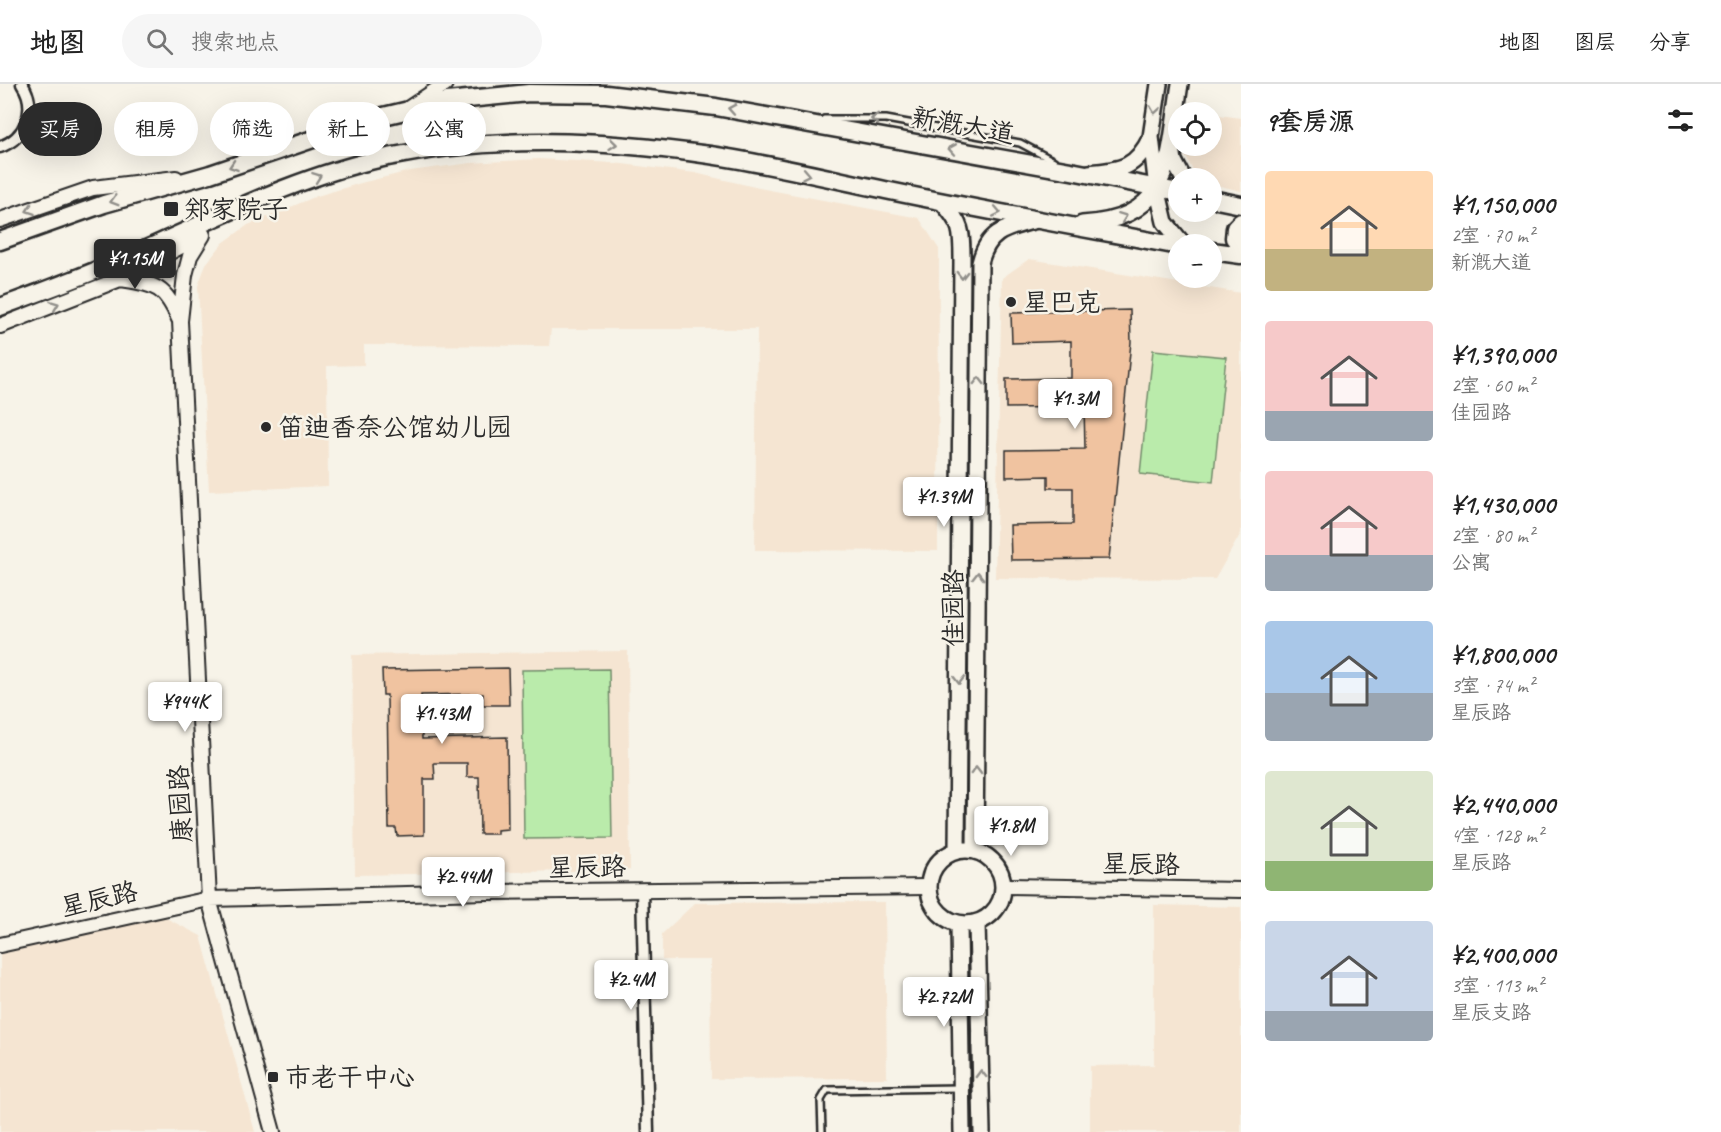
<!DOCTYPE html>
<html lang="zh">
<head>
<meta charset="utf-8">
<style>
	:root { --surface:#fff; --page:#f6f6f6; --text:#222; --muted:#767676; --line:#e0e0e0; --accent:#2b2b2b }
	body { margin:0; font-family:Caveat,"LXGW WenKai TC",sans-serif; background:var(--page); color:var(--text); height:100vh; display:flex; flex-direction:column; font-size:22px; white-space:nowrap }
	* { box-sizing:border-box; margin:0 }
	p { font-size:20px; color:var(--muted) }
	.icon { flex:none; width:33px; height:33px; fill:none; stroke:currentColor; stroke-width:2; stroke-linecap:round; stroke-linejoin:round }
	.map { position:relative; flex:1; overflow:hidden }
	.details { display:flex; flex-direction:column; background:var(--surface); width:480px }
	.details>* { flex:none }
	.hud { position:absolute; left:18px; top:18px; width:570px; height:54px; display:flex; gap:12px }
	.controls { position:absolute; left:1168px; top:18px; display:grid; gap:12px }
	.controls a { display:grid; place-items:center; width:54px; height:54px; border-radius:50%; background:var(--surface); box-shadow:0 6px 24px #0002; font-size:30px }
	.price { position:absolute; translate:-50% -51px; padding:0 14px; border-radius:6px; background:#fff; color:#222; font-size:20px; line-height:39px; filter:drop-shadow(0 2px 3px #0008) }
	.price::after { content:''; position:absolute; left:50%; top:36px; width:18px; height:14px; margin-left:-9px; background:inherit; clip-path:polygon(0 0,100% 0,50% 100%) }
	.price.active { background:var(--accent); color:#fff }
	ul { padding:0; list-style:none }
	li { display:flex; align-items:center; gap:18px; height:150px; padding:0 24px }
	li span { display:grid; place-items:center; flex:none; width:168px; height:120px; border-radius:6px; color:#555 }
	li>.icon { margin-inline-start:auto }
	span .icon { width:72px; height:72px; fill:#fffc; stroke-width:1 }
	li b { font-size:26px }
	h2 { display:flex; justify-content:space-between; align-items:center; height:72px; padding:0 24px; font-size:26px }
	.pill { padding:0 21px; border-radius:27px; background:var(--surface); box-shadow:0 6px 24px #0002; font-size:21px; line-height:54px }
	.pill.active { background:var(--accent); color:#fff }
	header { display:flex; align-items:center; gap:36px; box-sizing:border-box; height:84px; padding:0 30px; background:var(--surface); border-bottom:2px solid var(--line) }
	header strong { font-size:28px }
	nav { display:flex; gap:33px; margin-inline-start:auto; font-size:21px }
	.search { width:420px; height:54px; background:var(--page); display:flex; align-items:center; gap:15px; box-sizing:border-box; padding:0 21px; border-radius:33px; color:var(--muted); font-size:22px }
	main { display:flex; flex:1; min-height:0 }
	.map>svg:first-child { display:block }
	.built { fill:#f5e5d2 }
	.green { fill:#baebab; stroke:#728b6b; stroke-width:1.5 }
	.building { fill:#f0c3a0; stroke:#2b2b2b; stroke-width:1.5 }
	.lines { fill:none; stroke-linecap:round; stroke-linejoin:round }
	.service-casing { stroke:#2b2b2b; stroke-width:10 }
	.minor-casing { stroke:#2b2b2b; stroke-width:15 }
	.tertiary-casing { stroke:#2b2b2b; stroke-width:18 }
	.secondary-casing { stroke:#2b2b2b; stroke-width:20 }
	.primary-casing { stroke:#2b2b2b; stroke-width:21 }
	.service { stroke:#f7f3e8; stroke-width:5 }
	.minor { stroke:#f7f3e8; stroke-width:10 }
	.tertiary { stroke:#f7f3e8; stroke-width:14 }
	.secondary { stroke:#f7f3e8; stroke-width:15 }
	.primary { stroke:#f7f3e8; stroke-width:16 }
	.oneway { stroke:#918f8a }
	.poi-dot { fill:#2b2b2b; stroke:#f7f3e8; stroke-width:2 }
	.labels { text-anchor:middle; stroke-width:5; stroke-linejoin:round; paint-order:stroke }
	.street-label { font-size:26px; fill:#2b2b2b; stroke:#f7f3e8 }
	.poi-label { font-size:26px; fill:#2b2b2b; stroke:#f7f3e8; text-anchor:start }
</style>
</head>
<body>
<header>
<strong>地图</strong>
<div class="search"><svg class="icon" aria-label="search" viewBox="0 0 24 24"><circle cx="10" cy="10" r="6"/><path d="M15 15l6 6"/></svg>搜索地点</div>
<nav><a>地图</a><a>图层</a><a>分享</a></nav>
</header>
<main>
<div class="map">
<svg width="1241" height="1048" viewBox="0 0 1241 1048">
	<rect width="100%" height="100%" fill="#f7f3e8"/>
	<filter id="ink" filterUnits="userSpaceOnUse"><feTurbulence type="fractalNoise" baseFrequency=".0167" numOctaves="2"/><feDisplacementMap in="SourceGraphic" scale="12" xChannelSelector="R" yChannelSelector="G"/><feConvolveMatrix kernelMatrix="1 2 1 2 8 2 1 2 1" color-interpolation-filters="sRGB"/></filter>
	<g filter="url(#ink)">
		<path class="built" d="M 1212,30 L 1241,34 L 1241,107 L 1212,100 L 1212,94 L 1201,94 L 1192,85 L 1185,71 L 1183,62 L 1212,62 Z
			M 538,75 L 614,79 L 695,89 L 759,104 L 919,134 L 939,165 L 938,467 L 755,466 L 757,245 L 551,245 L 549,262 L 364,261 L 364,281 L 327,282 L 328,402 L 209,407 L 198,202 L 206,180 L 223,159 L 248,141 L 317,112 L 361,99 L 410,87 L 471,79 Z
			M 1029,175 L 1241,209 L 1241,449 L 1215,495 L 995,494 L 1002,194 Z
			M 628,567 L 630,786 L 355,791 L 352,571 Z
			M 885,818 L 887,994 L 711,995 L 710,876 L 662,876 L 662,850 L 695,819 Z
			M 1154,821 L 1241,823 L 1241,1048 L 1090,1048 L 1090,982 L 1154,981 Z
			M 164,833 L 201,852 L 255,1048 L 0,1048 L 0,870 Z"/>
		<path class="green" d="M 1153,266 L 1226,273 L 1213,398 L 1140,390 Z
			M 609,585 L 612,754 L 524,755 L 522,586 Z"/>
		<path class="building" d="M 1130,226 L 1131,258 L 1109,475 L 1011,476 L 1010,441 L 1073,440 L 1073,404 L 1048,404 L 1048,392 L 1006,393 L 1006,366 L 1085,365 L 1084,323 L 1006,324 L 1006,295 L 1071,294 L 1071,257 L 1012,259 L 1011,229 Z
			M 508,584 L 509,621 L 483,621 L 483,610 L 421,611 L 422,655 L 507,653 L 508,745 L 497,746 L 497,750 L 480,750 L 479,693 L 467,693 L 467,679 L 434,679 L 435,695 L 424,695 L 424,751 L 397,752 L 396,744 L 389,744 L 387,611 L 383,611 L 382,586 Z"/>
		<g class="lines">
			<g class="service-casing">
				<path id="service" d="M 824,35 L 886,35 L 1020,59 L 1054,77
					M 822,1048 L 821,1016 L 827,1006 L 959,1004"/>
			</g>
			<g class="minor-casing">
				<path id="minor" d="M 0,63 C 26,54 38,24 22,0
					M 642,806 L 648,1048"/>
			</g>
			<g class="tertiary-casing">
				<path id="tertiary" d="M 409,24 L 445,0
					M 0,136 L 93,104 L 176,94
					M 203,151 L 190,172 L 185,191 L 180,237 L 209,815 L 273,1048
					M 120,195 C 156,201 164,201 179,235
					M 0,242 L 120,195 L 200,152
					M 1004,802 L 1241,806
					M 0,861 L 209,815 L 487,808 L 928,803"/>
			</g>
			<g class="secondary-casing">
				<path id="secondary" d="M 1159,0 L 1151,53 L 1157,104 L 1165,138 L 1183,160
					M 1172,64 L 1174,77 L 1183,94
					M 1089,89 C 1122,86 1136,84 1151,53
					M 942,118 C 963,141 962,148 962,179 L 957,766
					M 1082,140 C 1174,135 1168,73 1180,0
					M929 803a37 37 0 1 1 74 0a37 37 0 1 1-74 0Z
					M 975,767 L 980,179 C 988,146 1007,144 1036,136
					M 977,839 L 982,1048
					M 959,840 L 962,1048"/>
			</g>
			<g class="primary-casing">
				<path id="primary" d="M 1212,115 L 1241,121
					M 1241,138 L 1235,144 L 1234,154 L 1241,163
					M 0,157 L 104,120 L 210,90 L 375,34 L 447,17 L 529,9 L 606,10 L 716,23 L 1071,87 L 1179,108
					M 1212,167 L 1241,171
					M 0,223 C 38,209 77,195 114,179 C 204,141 291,93 388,73 C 494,51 603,56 710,71 C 771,80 831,95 890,107 C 986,127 1083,144 1179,162"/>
			</g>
			<use href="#service" class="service"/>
			<use href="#minor" class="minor"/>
			<use href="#tertiary" class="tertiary"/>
			<use href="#secondary" class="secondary"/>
			<use href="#primary" class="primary"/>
		</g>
		<defs><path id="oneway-chevron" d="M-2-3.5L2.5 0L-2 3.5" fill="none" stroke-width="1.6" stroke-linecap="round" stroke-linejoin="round" transform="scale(1.5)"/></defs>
		<g class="oneway">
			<use href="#oneway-chevron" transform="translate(732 25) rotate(-170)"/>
			<use href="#oneway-chevron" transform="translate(1155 26) rotate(99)"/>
			<use href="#oneway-chevron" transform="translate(875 35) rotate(180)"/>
			<use href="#oneway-chevron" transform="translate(613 60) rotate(6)"/>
			<use href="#oneway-chevron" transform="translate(952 65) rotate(-170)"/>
			<use href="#oneway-chevron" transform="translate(233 82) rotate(161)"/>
			<use href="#oneway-chevron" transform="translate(806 90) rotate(11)"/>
			<use href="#oneway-chevron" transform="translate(317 93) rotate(-20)"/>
			<use href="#oneway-chevron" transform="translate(114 117) rotate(164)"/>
			<use href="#oneway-chevron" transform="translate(30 126) rotate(161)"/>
			<use href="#oneway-chevron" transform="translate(997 128) rotate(11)"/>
			<use href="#oneway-chevron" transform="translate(1123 133) rotate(-21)"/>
			<use href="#oneway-chevron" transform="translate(962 191) rotate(90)"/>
			<use href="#oneway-chevron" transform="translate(55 221) rotate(-21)"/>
			<use href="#oneway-chevron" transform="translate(979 297) rotate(-90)"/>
			<use href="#oneway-chevron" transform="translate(978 492) rotate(-90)"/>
			<use href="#oneway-chevron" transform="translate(959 596) rotate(90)"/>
			<use href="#oneway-chevron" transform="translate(976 687) rotate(-90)"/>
			<use href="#oneway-chevron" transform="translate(981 990) rotate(-91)"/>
		</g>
	</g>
	<g class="poi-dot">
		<rect x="163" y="117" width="16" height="16" rx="3"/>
		<circle cx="1011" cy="218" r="6"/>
		<circle cx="266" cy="343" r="6"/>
		<rect x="267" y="987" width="12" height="12" rx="3"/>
	</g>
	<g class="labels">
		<g class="street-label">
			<text transform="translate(963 41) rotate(10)" y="9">新溉大道</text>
			<text transform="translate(953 524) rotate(-90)" y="9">佳园路</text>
			<text transform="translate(180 720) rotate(-93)" y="9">康园路</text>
			<text transform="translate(1141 780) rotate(1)" y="9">星辰路</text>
			<text transform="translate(587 783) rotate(-1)" y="9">星辰路</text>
			<text transform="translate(99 815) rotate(-13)" y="9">星辰路</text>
		</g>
		<g class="poi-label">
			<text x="184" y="134">郑家院子</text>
			<text x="1023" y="227">星巴克</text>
			<text x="278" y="352">笛迪香奈公馆幼儿园</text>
			<text x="285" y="1002">市老干中心</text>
		</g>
	</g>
</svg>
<div class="controls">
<a><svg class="icon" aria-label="locate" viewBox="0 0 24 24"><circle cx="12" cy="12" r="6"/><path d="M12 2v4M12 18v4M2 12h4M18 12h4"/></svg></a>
<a>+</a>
<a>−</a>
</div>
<b class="price active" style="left:135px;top:206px">¥1.15M</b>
<b class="price" style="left:1075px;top:346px">¥1.3M</b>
<b class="price" style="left:944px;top:444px">¥1.39M</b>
<b class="price" style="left:185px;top:649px">¥944K</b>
<b class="price" style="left:442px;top:661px">¥1.43M</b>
<b class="price" style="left:1011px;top:773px">¥1.8M</b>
<b class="price" style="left:463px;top:824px">¥2.44M</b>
<b class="price" style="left:631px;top:927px">¥2.4M</b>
<b class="price" style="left:944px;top:944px">¥2.72M</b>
<div class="hud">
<a class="pill active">买房</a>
<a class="pill">租房</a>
<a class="pill">筛选</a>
<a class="pill">新上</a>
<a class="pill">公寓</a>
</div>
</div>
<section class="details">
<h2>9套房源<svg class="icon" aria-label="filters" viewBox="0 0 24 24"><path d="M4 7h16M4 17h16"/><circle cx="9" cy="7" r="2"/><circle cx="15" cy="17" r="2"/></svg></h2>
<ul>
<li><span style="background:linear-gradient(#ffd9b3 65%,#c2b280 0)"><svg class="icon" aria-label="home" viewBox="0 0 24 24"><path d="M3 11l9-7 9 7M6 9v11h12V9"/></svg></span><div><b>¥1,150,000</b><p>2室 · 70 m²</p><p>新溉大道</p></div></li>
<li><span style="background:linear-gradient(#f6c9c9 75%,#9aa5b1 0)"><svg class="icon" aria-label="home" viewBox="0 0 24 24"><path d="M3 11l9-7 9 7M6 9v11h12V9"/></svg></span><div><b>¥1,390,000</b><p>2室 · 60 m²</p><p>佳园路</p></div></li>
<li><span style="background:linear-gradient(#f6c9c9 70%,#9aa5b1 0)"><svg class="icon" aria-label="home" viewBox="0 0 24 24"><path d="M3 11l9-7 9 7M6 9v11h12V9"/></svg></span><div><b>¥1,430,000</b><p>2室 · 80 m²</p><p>公寓</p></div></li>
<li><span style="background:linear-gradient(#a9c7e8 60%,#9aa5b1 0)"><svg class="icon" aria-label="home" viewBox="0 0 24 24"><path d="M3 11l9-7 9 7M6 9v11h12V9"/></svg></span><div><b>¥1,800,000</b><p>3室 · 74 m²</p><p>星辰路</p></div></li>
<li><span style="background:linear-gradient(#dfe7d0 75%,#8fb573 0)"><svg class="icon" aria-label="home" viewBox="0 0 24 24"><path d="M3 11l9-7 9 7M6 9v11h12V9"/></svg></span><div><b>¥2,440,000</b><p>4室 · 128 m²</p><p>星辰路</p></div></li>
<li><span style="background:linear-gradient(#c9d6e8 75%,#9aa5b1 0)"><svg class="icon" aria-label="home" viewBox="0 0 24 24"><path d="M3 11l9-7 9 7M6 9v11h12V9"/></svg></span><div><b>¥2,400,000</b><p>3室 · 113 m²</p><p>星辰支路</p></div></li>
</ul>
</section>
</main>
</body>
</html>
